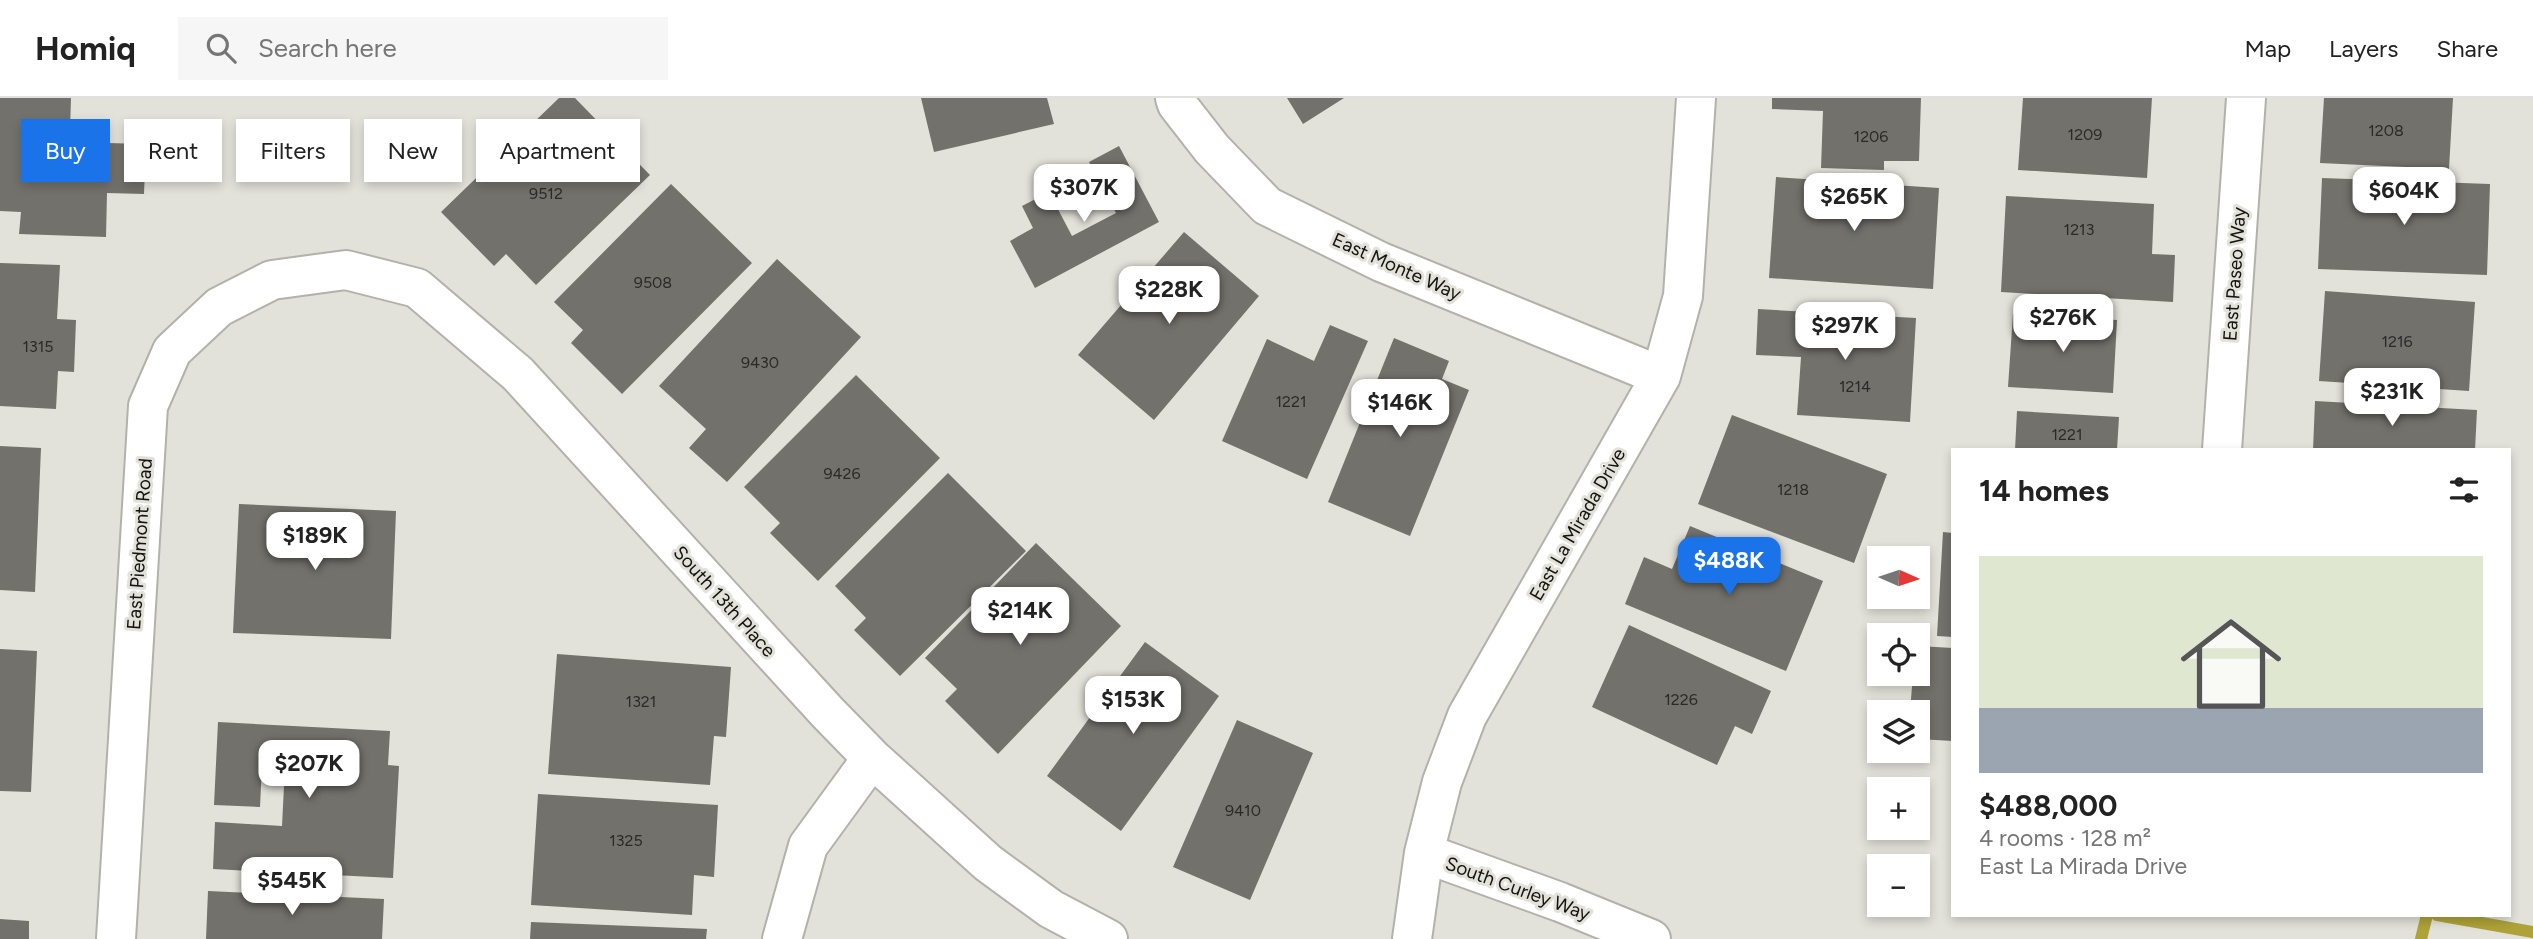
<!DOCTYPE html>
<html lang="en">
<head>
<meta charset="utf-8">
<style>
	:root { --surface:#fff; --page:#f6f6f6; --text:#222; --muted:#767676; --line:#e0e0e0; --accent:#1a73e8 }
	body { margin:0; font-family:Figtree,sans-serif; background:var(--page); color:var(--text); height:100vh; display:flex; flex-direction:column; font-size:26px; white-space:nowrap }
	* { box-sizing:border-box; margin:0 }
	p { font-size:23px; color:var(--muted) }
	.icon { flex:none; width:38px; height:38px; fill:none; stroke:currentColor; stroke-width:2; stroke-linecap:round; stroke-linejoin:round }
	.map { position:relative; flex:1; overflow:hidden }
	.details { position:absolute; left:1951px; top:350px; width:560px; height:469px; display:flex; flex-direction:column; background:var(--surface); border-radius:0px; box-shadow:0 4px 10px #0003 }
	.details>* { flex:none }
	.guide { position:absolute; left:21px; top:21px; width:665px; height:63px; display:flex; gap:14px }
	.needle { width:46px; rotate:93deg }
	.buttons { position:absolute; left:1867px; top:448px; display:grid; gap:14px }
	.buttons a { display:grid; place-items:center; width:63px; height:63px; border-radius:0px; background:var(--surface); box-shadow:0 4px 10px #0003; font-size:35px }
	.price { position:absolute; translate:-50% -60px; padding:0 16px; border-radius:14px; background:#fff; color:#222; font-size:23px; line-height:46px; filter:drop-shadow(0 2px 4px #0008) }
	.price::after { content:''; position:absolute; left:50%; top:42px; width:21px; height:16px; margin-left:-10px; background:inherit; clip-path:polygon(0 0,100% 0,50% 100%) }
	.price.selected { background:var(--accent); color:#fff }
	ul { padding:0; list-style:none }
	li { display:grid; align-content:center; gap:14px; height:371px; padding:0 28px }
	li+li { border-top:2px solid var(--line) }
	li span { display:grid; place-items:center; height:217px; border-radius:0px; color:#555 }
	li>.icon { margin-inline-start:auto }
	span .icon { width:126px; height:126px; fill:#fffc; stroke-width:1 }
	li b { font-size:30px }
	h2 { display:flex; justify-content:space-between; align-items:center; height:84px; padding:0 28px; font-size:30px }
	.tag { padding:0 24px; border-radius:0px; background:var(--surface); box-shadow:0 4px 10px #0003; font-size:24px; line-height:63px }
	.tag.selected { background:var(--accent); color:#fff }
	header { display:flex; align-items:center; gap:42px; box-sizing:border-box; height:98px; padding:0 35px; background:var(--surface); border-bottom:2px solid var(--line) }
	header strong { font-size:33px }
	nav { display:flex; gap:38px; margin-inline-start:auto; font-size:24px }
	.search { width:490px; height:63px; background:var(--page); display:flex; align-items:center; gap:18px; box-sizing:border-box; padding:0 24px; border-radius:0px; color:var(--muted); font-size:26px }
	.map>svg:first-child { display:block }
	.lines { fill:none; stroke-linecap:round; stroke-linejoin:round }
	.stream { stroke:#aea238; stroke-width:12 }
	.building { fill:#72716b }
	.minor-casing { stroke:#b2b2ab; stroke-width:42 }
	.minor { stroke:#fff; stroke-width:38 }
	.labels { text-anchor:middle; stroke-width:6; stroke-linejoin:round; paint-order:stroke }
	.number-label { font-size:16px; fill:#2b2a27 }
	.street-label { font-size:19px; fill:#131310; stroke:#e2e2da }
</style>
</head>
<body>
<header>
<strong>Homiq</strong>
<div class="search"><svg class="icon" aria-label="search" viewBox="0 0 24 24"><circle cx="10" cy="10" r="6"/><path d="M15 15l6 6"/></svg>Search here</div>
<nav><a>Map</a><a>Layers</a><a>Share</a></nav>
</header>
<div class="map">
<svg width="2533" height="841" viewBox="0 0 2533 841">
	<rect width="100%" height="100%" fill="#e2e2da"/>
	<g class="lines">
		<path class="stream" d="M 2437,817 L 2533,834
			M 2421,841 L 2427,817"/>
	</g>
	<path class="building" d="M 0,0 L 71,0 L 69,65 L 107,67 L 107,45 L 146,46 L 144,96 L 107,95 L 106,139 L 19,136 L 21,114 L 0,113 Z
		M 559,0 L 575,0 L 650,77 L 536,187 L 506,156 L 494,168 L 441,114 Z
		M 921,0 L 1047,0 L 1054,26 L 934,54 Z
		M 1287,0 L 1344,0 L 1303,26 Z
		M 1772,0 L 1921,0 L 1919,63 L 1884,63 L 1884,72 L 1821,70 L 1823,13 L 1772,11 Z
		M 2023,0 L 2152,0 L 2147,80 L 2018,72 Z
		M 2324,0 L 2453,0 L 2449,71 L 2320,65 Z
		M 1119,48 L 1159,124 L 1035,190 L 1010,143 L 1033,130 L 1022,108 L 1049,94 L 1072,138 L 1116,115 L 1089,64 Z
		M 1776,79 L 1939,90 L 1933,191 L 1769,180 Z
		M 2322,80 L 2490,86 L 2487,177 L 2318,171 Z
		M 671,86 L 752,165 L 622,296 L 571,245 L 583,232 L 554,204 Z
		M 2006,98 L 2154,106 L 2152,156 L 2175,157 L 2173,204 L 2001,194 Z
		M 1184,134 L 1259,198 L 1154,322 L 1078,257 Z
		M 777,161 L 861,239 L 727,384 L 689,350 L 706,331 L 659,288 Z
		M 0,165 L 60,167 L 57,221 L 76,222 L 74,274 L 58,273 L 56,311 L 0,308 Z
		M 2325,193 L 2475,204 L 2469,293 L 2319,283 Z
		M 1758,211 L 1916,220 L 1910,324 L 1797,317 L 1801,259 L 1756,257 Z
		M 2013,216 L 2117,222 L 2113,295 L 2008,289 Z
		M 1330,227 L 1368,243 L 1307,381 L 1222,343 L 1267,241 L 1314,263 Z
		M 1394,240 L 1449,263 L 1442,281 L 1469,292 L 1410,438 L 1328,404 Z
		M 856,277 L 940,360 L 818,483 L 770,435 L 780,425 L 744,389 Z
		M 2315,303 L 2477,312 L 2475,352 L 2313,352 Z
		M 2017,313 L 2119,319 L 2117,352 L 2015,352 Z
		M 1732,317 L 1887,376 L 1854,465 L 1698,406 Z
		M 0,348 L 41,350 L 35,494 L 0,492 Z
		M 948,375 L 1026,453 L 900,578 L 854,532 L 866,520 L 835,488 Z
		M 239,406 L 396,413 L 391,541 L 233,535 Z
		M 1690,428 L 1823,483 L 1786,573 L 1625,506 L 1644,459 L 1672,471 Z
		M 1943,434 L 1953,435 L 1953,539 L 1937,538 Z
		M 1036,445 L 1121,528 L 998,656 L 945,603 L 957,591 L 925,560 Z
		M 1629,527 L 1771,593 L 1752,636 L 1735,628 L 1717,667 L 1592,609 Z
		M 1145,544 L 1219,598 L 1121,733 L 1047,678 Z
		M 1918,548 L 1953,550 L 1953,643 L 1918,641 L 1918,614 L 1910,614 L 1913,576 L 1918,576 Z
		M 0,551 L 37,553 L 31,694 L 0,693 Z
		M 557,556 L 731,569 L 726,639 L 714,638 L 710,687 L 548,676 Z
		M 1237,622 L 1313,655 L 1250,802 L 1173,769 Z
		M 218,624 L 390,633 L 388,667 L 399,668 L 393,780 L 213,771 L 215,724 L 282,728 L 285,668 L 262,667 L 260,709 L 214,707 Z
		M 538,696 L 718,707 L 714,779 L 694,777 L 692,817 L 531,807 Z
		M 208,793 L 384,801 L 382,841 L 206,841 Z
		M 0,821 L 29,823 L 29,841 L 0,841 Z
		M 531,824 L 707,831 L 706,841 L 530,841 Z"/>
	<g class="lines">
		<g class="minor-casing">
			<path id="minor" d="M 1175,0 L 1177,6 L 1212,51 L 1267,108 L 1381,164 L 1661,278
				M 2222,352 L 2246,0
				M 1424,755 L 1560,804 L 1651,841
				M 116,841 L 148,308 L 172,253 L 219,209 L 272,182 L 346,172 L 417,190 L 518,276 L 828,615 L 872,660 L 988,765 L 1051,811 L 1108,841
				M 782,841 L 808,748 L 872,660
				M 1412,841 L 1424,755 L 1442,684 L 1467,618 L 1661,278 L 1683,198 L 1696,0"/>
		</g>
		<use href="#minor" class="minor"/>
	</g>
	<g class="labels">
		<g class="number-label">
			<text x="2386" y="38">1208</text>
			<text x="2085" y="42">1209</text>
			<text x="1871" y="44">1206</text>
			<text x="546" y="101">9512</text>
			<text x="2079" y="137">1213</text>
			<text x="653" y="190">9508</text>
			<text x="2397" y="249">1216</text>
			<text x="38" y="254">1315</text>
			<text x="760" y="270">9430</text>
			<text x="1855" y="294">1214</text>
			<text x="1291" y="309">1221</text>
			<text x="2067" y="342">1221</text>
			<text x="842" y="381">9426</text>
			<text x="1793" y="397">1218</text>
			<text x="1681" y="607">1226</text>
			<text x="641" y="609">1321</text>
			<text x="1243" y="718">9410</text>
			<text x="626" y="748">1325</text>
		</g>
		<g class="street-label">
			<text transform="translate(1397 168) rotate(24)" y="7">East Monte Way</text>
			<text transform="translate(2234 176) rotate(-86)" y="7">East Paseo Way</text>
			<text transform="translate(1577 426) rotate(-60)" y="7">East La Mirada Drive</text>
			<text transform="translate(139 446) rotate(-86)" y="7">East Piedmont Road</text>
			<text transform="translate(725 503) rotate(48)" y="7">South 13th Place</text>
			<text transform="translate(1518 790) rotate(20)" y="7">South Curley Way</text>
		</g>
	</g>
</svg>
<div class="buttons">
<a><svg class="needle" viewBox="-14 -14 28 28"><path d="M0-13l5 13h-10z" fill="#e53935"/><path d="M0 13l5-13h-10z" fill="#767676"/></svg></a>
<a><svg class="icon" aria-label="locate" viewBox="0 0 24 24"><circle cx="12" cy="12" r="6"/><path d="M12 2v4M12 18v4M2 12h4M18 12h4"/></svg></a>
<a><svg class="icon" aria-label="layers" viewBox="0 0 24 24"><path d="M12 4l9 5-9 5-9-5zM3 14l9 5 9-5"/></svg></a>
<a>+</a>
<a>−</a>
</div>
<b class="price" style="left:1084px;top:126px">$307K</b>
<b class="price" style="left:2404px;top:129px">$604K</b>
<b class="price" style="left:1854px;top:135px">$265K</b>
<b class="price" style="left:1169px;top:228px">$228K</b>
<b class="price" style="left:2063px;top:256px">$276K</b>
<b class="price" style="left:1845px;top:264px">$297K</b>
<b class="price" style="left:2392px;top:330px">$231K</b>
<b class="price" style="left:1400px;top:341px">$146K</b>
<b class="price" style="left:315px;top:474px">$189K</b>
<b class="price selected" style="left:1729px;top:499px">$488K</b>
<b class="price" style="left:1020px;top:549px">$214K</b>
<b class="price" style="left:1133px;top:638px">$153K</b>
<b class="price" style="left:309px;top:702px">$207K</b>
<b class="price" style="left:292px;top:819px">$545K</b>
<div class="guide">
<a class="tag selected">Buy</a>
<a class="tag">Rent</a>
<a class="tag">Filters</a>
<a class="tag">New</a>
<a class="tag">Apartment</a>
</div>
<section class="details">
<h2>14 homes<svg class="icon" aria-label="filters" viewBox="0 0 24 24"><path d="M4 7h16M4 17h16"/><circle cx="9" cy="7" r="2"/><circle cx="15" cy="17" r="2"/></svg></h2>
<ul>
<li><span style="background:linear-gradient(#dfe7d0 70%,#9aa5b1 0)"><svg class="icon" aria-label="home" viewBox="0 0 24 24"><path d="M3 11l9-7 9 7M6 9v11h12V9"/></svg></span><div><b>$488,000</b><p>4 rooms · 128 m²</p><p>East La Mirada Drive</p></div></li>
</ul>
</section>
</div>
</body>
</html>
